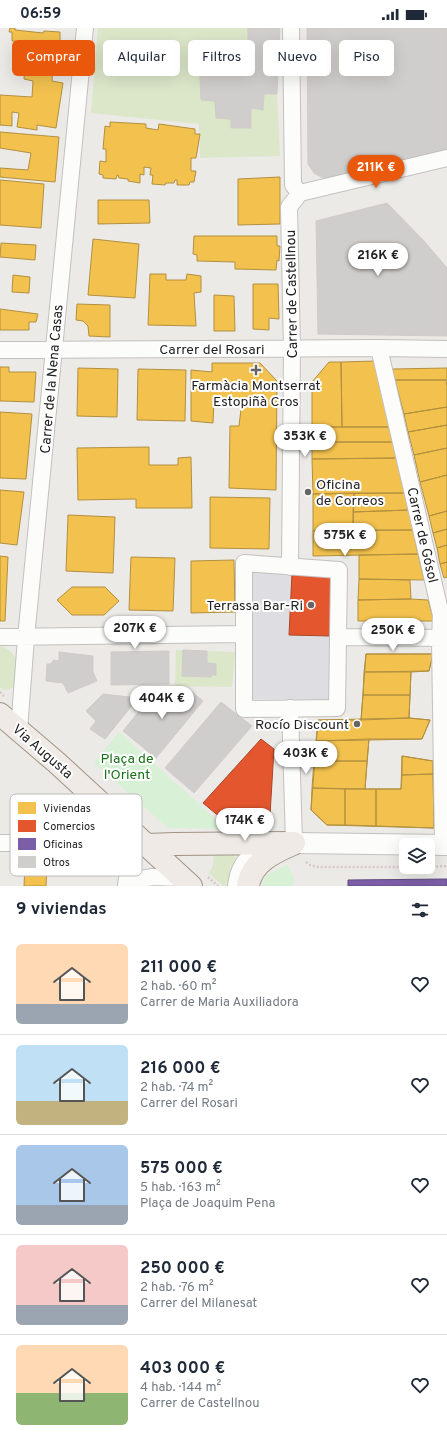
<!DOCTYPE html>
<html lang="es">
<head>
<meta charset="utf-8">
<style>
	:root { --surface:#fff; --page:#f2f2f3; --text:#1f2937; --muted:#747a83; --line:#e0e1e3; --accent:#ea580c }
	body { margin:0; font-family:Overpass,sans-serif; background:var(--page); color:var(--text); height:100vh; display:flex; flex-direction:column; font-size:15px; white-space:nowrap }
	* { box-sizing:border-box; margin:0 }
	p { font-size:13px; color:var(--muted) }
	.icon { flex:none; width:22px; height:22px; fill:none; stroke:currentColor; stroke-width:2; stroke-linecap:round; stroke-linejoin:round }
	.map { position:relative; height:858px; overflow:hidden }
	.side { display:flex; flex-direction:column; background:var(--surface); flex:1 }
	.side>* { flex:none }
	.top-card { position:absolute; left:12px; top:12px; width:423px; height:36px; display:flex; gap:8px }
	.controls { position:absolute; left:399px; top:810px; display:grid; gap:8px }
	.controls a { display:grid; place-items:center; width:36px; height:36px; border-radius:6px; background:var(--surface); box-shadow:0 4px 16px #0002; font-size:20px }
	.price { position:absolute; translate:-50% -34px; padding:0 9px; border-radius:14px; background:#fff; color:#222; font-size:13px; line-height:26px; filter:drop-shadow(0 1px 2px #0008) }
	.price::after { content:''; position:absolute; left:50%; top:24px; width:12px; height:9px; margin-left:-6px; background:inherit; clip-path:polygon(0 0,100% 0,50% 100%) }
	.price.on { background:var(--accent); color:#fff }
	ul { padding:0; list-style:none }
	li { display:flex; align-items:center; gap:12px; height:100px; padding:0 16px }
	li+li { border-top:1px solid var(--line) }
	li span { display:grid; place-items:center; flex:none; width:112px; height:80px; border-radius:6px; color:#555 }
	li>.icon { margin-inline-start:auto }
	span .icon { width:48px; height:48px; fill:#fffc; stroke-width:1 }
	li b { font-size:17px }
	h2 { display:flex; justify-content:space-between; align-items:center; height:48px; padding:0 16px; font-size:17px }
	.pill { padding:0 14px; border-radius:6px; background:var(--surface); box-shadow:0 4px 16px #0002; font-size:14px; line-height:36px }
	.pill.on { background:var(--accent); color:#fff }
	.status { display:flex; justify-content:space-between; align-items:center; height:28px; padding:0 20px; background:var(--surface); direction:ltr }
	.status svg { height:11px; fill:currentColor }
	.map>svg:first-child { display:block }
	.grass { fill:#dce6c9 }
	.park { fill:#d8f0d5 }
	.plaza { fill:#dedde1 }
	.homes { fill:#f2c14e; stroke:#b29040 }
	.shops { fill:#e4572e; stroke:#a94629 }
	.offices { fill:#7b5ea7; stroke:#5f4b7e }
	.building { fill:#d0cecc; stroke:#cfcbc9 }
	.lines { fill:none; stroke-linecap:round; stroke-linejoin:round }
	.minor-casing { stroke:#c2c1bf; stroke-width:18 }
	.tertiary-casing { stroke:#c2c1bf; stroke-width:22 }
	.primary-casing { stroke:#a09486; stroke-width:24 }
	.path { stroke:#d5c8c7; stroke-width:2.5; stroke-dasharray:2 2; stroke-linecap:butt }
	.minor { stroke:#fcfcfb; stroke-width:16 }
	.tertiary { stroke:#fcfcfb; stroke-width:20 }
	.primary { stroke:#efeae5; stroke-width:22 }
	.poi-dot { fill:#666564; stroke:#fff; stroke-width:1.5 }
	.labels { text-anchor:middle; stroke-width:4; stroke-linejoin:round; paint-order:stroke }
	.street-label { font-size:14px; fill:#1e1e1e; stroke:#fff }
	.poi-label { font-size:14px; fill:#1e1e1e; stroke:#fff; text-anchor:end }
	.park-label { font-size:14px; fill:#187117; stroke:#fff }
	.key { fill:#fff; stroke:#bcbcbc; stroke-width:1 }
	.key-label { font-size:11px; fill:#1e1e1e }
</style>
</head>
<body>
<div class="status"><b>06:59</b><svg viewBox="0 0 49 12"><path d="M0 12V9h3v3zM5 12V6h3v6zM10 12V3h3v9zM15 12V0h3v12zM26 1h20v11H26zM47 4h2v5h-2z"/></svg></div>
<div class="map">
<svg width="447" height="858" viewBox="0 0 447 858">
	<rect width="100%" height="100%" fill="#eceae7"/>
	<path class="grass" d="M 98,0 L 248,0 L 248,47 L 201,47 L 201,72 L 215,73 L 231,91 L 231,100 L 251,100 L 251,80 L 263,82 L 264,66 L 277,66 L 280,128 L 200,130 L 199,96 L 91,85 Z
		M 0,618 C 22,624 16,642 14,659 L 7,662 L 0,660 Z
		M 176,622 L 183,622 L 182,648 L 211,649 L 211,647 L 216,647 L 216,636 L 207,635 L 207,623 L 235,624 L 232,659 L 175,658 Z
		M 214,827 L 233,827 L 236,830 L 230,842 L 228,858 L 223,858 L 209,845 L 213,838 Z"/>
	<path class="park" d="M 119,704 L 220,795 L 227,801 L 168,800 L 94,735 Z
		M 287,837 L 294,849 L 293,858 L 261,858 L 266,847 Z"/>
	<path class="plaza" d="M 252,545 L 332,546 L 331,672 L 251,671 Z"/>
	<path class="homes" d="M 10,0 L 15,0 L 15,2 L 43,5 L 44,3 L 60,4 L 60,20 L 23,18 L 23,14 L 12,13 L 12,4 L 9,4 Z
		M 20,30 L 53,32 L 52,53 L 63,55 L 56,100 L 37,97 L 37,102 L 17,99 L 19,85 L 12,84 L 12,98 L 0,97 L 0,67 L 32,69 L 33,53 L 24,51 L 25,37 L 19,37 Z
		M 110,94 L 146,96 L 146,100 L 158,102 L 159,96 L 195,101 L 195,106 L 200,106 L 196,130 L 191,130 L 191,143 L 196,143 L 194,154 L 190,154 L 189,157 L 177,157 L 177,152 L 175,152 L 174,155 L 166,155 L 165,157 L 152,156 L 153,147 L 150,147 L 151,140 L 144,139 L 144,147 L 140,146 L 140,155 L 128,153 L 128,151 L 119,150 L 118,147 L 117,147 L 116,151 L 103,150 L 103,147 L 99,146 L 100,133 L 106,134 L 106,121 L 103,121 L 105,98 L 110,99 Z
		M 0,104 L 59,109 L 55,154 L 0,149 L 0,140 L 28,142 L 31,125 L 0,120 Z
		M 280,149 L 280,196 L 238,197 L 238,151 Z
		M 0,152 L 44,156 L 41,200 L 0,197 Z
		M 98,172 L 149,172 L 150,195 L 98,196 Z
		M 194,208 L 277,208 L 277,218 L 280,218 L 279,233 L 277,232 L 276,242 L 235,241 L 235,234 L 197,233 L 197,227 L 193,226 Z
		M 93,211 L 139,216 L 135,270 L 88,267 Z
		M 1,215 L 36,217 L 35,232 L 0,229 Z
		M 150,246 L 166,246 L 166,252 L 186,252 L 187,246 L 201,248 L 201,264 L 194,265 L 196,298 L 148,297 Z
		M 13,247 L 30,249 L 29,265 L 12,264 Z
		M 253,256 L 278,256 L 279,291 L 269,290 L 269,302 L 253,301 Z
		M 214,267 L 234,268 L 235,303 L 214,303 Z
		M 77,276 L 110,277 L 110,309 L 89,308 L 88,298 L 83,293 L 76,292 Z
		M 0,281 L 38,286 L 36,294 L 29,294 L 29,302 L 0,302 Z
		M 376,333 L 391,399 L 342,399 L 341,334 Z
		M 329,334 L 341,334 L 342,399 L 312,399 L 312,354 Z
		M 212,335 L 260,335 L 277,353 L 276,462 L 229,460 L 230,398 L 239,398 L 242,372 L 214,372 L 213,395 L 191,393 L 191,342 L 212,344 Z
		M 0,339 L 9,339 L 9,344 L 36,344 L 34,374 L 0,373 Z
		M 78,340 L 118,341 L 117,389 L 77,388 Z
		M 447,340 L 447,352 L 395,352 L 392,341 Z
		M 138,341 L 186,342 L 185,393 L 137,392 Z
		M 395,352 L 446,352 L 447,359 L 447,379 L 404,386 Z
		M 447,379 L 447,397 L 408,404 L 404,386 Z
		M 0,384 L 32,386 L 26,451 L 0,450 Z
		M 447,397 L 447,420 L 414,427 L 408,404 Z
		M 312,399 L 391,399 L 394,414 L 312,414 Z
		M 312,414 L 394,414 L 398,430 L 312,431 Z
		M 149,419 L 149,437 L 178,437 L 178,430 L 191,429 L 192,480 L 136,480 L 136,471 L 78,472 L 77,420 Z
		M 447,420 L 447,447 L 420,454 L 414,427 Z
		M 398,430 L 405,465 L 313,466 L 312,431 Z
		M 447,447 L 447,483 L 429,488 L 420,454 Z
		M 0,462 L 24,464 L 17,517 L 0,515 Z
		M 354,465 L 405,465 L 409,482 L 353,484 Z
		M 354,465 L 353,502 L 313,503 L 313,466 Z
		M 210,469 L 270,470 L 269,521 L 210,520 Z
		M 409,482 L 413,502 L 353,502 L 353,484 Z
		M 447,483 L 447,501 L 433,505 L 429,488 Z
		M 68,487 L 115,489 L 113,545 L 66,543 Z
		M 447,501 L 447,517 L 437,520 L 433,505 Z
		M 413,502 L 418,526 L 313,528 L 313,503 Z
		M 447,517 L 447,534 L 440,536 L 437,520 Z
		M 418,526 L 424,552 L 359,551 L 359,527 Z
		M 0,528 L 8,529 L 5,593 L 0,593 Z
		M 131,529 L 175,530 L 173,583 L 129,582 Z
		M 234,532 L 235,584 L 191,585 L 191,533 Z
		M 447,534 L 447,549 L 444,550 L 440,536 Z
		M 359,551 L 410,552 L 411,571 L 358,572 Z
		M 72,559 L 105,559 L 119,573 L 104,587 L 72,587 L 57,572 Z
		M 411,571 L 428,572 L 434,593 L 358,593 L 358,572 Z
		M 366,626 L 433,626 L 429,643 L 411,644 L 409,690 L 430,692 L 422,711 L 369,711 L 365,761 L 401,761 L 402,728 L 433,733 L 434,800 L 327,797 L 311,782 L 318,692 L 361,692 Z
		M 366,626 L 433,626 L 429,643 L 364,644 Z
		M 364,644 L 411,644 L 410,667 L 363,667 Z
		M 363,667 L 410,667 L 409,690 L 361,692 Z
		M 409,690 L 430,692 L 422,711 L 316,713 L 318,692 Z
		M 369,711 L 367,733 L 314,733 L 316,713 Z
		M 402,728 L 433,733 L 433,746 L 402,747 Z
		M 314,733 L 367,733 L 365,761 L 312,760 Z
		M 433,746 L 434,800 L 376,798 L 376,761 L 401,761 L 402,747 Z
		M 312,760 L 345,761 L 345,797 L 327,797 L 311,782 Z
		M 345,761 L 376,761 L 376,798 L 345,797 Z
		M 25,838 L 47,839 L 46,858 L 24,858 Z"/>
	<path class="shops" d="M 292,545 L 332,546 L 331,608 L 289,607 Z
		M 261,711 L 274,721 L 270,787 L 221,790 L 203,775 Z"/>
	<path class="offices" d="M 447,851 L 447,858 L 348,858 L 348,852 Z"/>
	<path class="building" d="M 248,0 L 280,0 L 277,66 L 264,66 L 263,82 L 251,80 L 251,100 L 231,100 L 231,91 L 216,90 L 215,73 L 201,72 L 200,47 L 248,47 Z
		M 307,0 L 447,0 L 447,121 L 337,151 L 323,150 L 314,145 L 308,136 Z
		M 387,175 L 424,213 L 447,240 L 447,308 L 318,306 L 316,193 Z
		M 183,622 L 207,623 L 207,635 L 216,636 L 216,647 L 211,647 L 211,649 L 182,648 Z
		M 169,623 L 169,656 L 111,657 L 111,624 Z
		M 59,624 L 93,628 L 93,644 L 97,653 L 68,665 L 63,655 L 46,653 L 47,636 L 50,636 L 54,632 L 59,633 Z
		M 158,660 L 175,674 L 187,660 L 203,673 L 156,730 L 123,703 Z
		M 103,666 L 138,670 L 105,711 L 90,701 L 96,693 L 86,683 Z
		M 221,674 L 252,698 L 194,765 L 165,740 Z"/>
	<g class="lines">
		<g class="minor-casing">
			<path id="minor" d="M 291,0 L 293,157 L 300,165
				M 300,165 L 447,130
				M 379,320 L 441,587 L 440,611 L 443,817
				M 0,322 L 379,320 L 447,321
				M 244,535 L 339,542 L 337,680 L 244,681 Z
				M 290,539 L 292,321 L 289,179 L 300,165
				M 0,609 L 244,606
				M 338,609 L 447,610
				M 19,702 L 26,610 L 85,0
				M 0,815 L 77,815 L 146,817
				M 128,853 L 153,849 L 183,850
				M 126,858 L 130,828 L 136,823 L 146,817
				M 236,858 C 240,823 264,818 294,815 L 290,680"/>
		</g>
		<g class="tertiary-casing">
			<path id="tertiary" d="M 294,815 L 447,817"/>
		</g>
		<g class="primary-casing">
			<path id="primary" d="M 0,686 L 56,734 L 191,858
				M 146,817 L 175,816 L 294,815
				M 248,858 C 251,835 274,824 293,816"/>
		</g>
		<path class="path" d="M 0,664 L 4,668
			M 306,834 L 310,837 L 318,839 L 406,839
			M 428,839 L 447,838
			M 208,849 L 218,858"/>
		<use href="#minor" class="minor"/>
		<use href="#tertiary" class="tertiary"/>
		<use href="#primary" class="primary"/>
	</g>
	<g class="poi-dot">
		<path d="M254 336h4v4h4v4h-4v4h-4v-4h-4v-4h4z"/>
		<circle cx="308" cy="464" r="4"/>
		<circle cx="311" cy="577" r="4"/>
		<circle cx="357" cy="696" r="4"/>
	</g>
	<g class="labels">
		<g class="street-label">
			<text transform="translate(291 266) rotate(-91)" y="5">Carrer de Castellnou</text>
			<text x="212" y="326">Carrer del Rosari</text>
			<text transform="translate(51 351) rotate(-85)" y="5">Carrer de la Nena Casas</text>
			<text transform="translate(423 507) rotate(77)" y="5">Carrer de Gósol</text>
			<text transform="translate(43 723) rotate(41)" y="5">Via Augusta</text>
		</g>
		<g class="poi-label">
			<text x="256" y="362" text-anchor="middle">Farmàcia Montserrat<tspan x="256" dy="16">Estopiñà Cros</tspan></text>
			<text x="316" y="461" text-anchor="start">Oficina<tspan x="316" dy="16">de Correos</tspan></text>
			<text x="303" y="582">Terrassa Bar-Ri</text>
			<text x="349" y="701">Rocío Discount</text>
		</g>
		<g class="park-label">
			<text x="127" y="735">Plaça de<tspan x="127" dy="16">l'Orient</tspan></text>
		</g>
	</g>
	<rect x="10" y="766" width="132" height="82" rx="6" class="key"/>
	<rect x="18" y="774" width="18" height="12" fill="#f2c14e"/>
	<rect x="18" y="792" width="18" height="12" fill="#e4572e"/>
	<rect x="18" y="810" width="18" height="12" fill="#7b5ea7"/>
	<rect x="18" y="828" width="18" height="12" fill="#d0cecc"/>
	<g class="key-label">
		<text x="43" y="784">Viviendas</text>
		<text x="43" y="802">Comercios</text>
		<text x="43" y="820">Oficinas</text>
		<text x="43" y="838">Otros</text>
	</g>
</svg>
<div class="controls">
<a><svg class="icon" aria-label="layers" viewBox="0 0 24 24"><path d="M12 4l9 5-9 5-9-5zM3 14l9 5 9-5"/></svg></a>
</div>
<b class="price on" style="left:376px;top:161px">211K €</b>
<b class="price" style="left:378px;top:249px">216K €</b>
<b class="price" style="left:305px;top:430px">353K €</b>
<b class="price" style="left:345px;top:529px">575K €</b>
<b class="price" style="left:135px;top:622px">207K €</b>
<b class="price" style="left:393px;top:624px">250K €</b>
<b class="price" style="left:162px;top:692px">404K €</b>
<b class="price" style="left:306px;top:747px">403K €</b>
<b class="price" style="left:245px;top:814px">174K €</b>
<div class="top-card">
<a class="pill on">Comprar</a>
<a class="pill">Alquilar</a>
<a class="pill">Filtros</a>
<a class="pill">Nuevo</a>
<a class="pill">Piso</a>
</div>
</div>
<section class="side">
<h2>9 viviendas<svg class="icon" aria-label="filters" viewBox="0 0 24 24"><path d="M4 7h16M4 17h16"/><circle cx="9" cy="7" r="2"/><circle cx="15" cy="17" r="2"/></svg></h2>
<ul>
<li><span style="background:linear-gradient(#ffd9b3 75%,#9aa5b1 0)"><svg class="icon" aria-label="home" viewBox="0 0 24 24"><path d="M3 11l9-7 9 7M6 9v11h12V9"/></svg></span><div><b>211 000 €</b><p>2 hab. · 60 m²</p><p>Carrer de Maria Auxiliadora</p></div><svg class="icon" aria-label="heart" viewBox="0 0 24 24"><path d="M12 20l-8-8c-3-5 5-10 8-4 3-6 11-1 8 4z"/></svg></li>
<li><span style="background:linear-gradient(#bfe0f5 70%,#c2b280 0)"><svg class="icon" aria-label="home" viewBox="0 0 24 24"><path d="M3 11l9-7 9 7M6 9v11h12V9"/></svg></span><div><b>216 000 €</b><p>2 hab. · 74 m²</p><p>Carrer del Rosari</p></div><svg class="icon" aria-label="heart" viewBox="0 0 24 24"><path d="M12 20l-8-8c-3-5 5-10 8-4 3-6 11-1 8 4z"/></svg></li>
<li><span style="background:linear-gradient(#a9c7e8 75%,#9aa5b1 0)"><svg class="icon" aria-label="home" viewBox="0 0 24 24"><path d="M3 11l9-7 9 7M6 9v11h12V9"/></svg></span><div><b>575 000 €</b><p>5 hab. · 163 m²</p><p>Plaça de Joaquim Pena</p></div><svg class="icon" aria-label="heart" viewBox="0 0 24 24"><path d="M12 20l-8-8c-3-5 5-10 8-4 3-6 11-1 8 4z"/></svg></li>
<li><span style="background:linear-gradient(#f6c9c9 75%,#9aa5b1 0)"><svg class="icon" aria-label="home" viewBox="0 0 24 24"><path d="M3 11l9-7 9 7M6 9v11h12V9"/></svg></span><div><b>250 000 €</b><p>2 hab. · 76 m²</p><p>Carrer del Milanesat</p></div><svg class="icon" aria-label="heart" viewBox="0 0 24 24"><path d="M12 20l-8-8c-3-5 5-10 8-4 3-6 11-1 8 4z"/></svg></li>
<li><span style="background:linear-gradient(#ffd9b3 60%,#8fb573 0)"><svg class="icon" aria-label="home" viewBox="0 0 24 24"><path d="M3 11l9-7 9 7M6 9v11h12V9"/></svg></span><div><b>403 000 €</b><p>4 hab. · 144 m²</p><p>Carrer de Castellnou</p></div><svg class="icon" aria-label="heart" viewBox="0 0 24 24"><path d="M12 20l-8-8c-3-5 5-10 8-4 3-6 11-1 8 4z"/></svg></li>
</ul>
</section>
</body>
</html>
